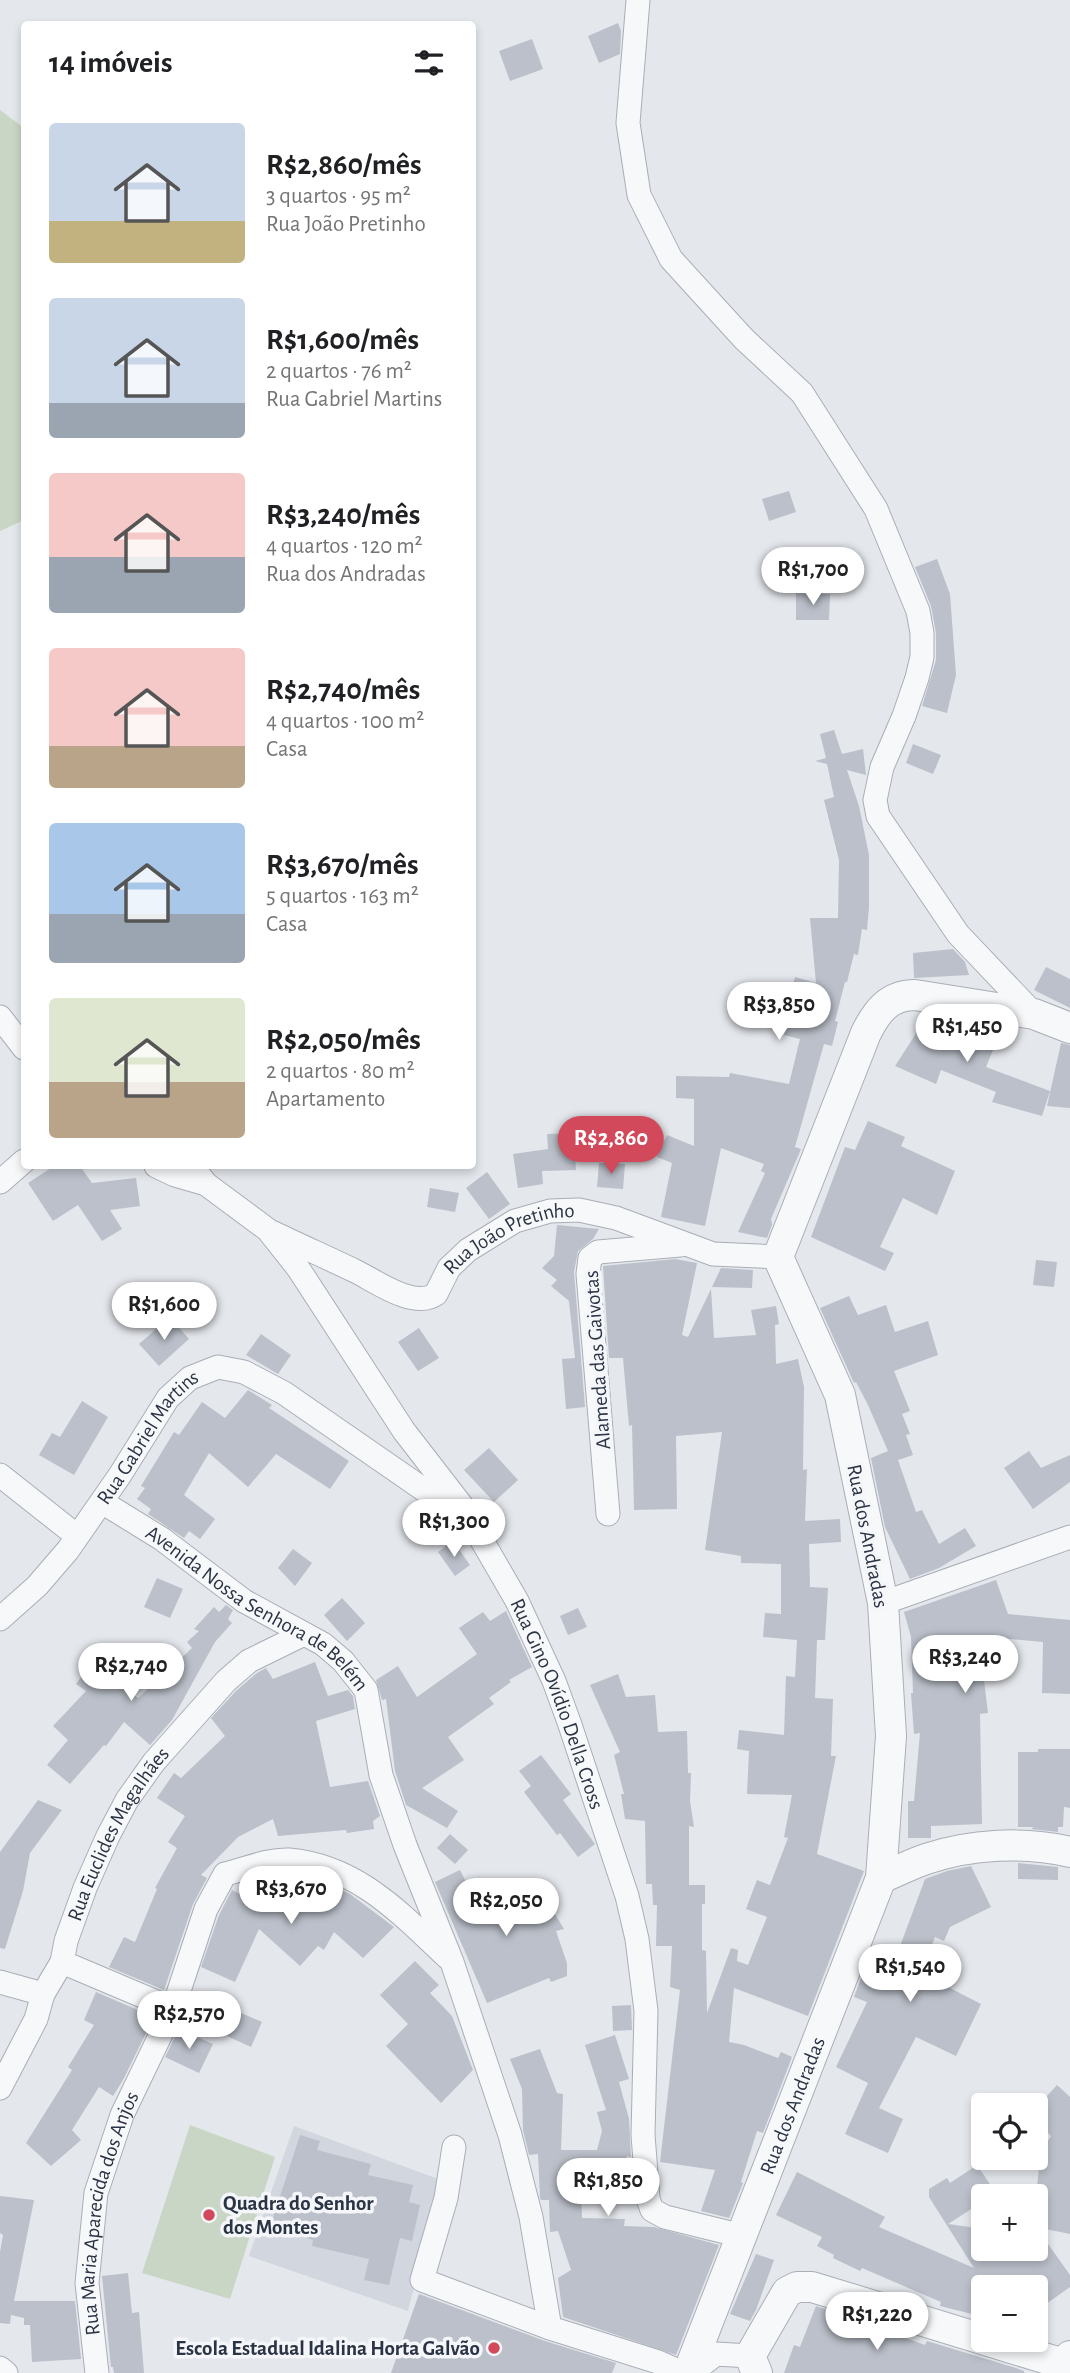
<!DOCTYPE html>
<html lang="pt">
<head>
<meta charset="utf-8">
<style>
	:root { --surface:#fff; --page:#f2f2f2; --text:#202124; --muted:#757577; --accent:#d1495b }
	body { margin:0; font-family:"Alegreya Sans",sans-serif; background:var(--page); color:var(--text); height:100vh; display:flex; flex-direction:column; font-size:26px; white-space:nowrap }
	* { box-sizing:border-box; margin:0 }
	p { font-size:23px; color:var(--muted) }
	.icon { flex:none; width:38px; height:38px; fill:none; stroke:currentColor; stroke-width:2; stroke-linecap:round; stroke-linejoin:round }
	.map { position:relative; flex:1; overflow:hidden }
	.drawer { position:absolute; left:21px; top:21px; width:455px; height:1148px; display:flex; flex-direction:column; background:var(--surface); border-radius:7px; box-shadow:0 4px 10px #0003 }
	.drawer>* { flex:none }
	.buttons { position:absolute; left:971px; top:2093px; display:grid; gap:14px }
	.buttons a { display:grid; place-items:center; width:77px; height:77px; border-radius:7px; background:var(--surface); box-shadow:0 4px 10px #0003; font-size:35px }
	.price { position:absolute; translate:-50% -60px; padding:0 16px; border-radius:24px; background:#fff; color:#222; font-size:23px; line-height:46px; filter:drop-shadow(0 2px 4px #0008) }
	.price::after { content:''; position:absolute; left:50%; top:42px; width:21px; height:16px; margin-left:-10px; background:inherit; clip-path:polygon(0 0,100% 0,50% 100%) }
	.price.active { background:var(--accent); color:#fff }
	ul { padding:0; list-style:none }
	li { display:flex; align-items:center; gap:21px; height:175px; padding:0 28px }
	li span { display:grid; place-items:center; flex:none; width:196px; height:140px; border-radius:7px; color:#555 }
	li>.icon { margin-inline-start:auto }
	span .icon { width:84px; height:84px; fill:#fffc; stroke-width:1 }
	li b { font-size:30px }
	h2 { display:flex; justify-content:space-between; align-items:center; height:84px; padding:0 28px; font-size:30px }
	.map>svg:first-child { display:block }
	.built { fill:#d2d6de }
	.green { fill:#c9d6c5 }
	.building { fill:#bbc0ca }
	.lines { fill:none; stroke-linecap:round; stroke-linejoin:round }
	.minor-casing { stroke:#a9aeb7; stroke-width:25 }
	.tertiary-casing { stroke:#a9aeb7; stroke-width:32 }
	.minor { stroke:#f7f8fa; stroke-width:23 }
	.tertiary { stroke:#f7f8fa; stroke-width:30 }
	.poi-dot { fill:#d1495b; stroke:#f4f6f9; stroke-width:2.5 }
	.labels { text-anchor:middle; stroke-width:7; stroke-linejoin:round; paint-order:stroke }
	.street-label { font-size:21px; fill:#2b3445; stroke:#f4f6f9 }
	.poi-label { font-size:21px; font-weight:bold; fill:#2b3445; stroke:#f4f6f9; text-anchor:start }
</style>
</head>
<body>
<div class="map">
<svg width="1070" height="2373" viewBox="0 0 1070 2373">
	<rect width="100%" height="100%" fill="#e4e7ec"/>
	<path class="built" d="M 294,2126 L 441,2180 L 408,2311 L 249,2256 Z"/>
	<path class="green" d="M 0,110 L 24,128 L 24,520 L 0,531 Z
		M 190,2125 L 275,2157 L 230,2299 L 142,2273 Z"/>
	<path class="building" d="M 618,23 L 621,31 L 620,54 L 599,63 L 588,36 Z
		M 532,39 L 543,69 L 510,81 L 499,51 Z
		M 789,491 L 796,512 L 769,521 L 762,499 Z
		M 937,559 L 950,594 L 956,675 L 947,713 L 922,706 L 936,660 L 936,633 L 931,606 L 915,567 Z
		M 796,593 L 830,594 L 829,620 L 796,620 Z
		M 834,730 L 842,754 L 863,749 L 866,775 L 847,770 L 859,806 L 869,855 L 869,907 L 867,930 L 862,929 L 858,955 L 854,954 L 847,982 L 845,982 L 835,1021 L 838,1022 L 832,1046 L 824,1044 L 795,1147 L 801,1149 L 771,1219 L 772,1225 L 767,1238 L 738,1232 L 765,1173 L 761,1171 L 764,1164 L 721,1148 L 705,1226 L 661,1217 L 672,1163 L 657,1157 L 667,1135 L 694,1146 L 694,1099 L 676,1098 L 676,1076 L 729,1077 L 730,1073 L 789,1084 L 800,1039 L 784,1035 L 789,1013 L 786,1012 L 795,977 L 816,983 L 810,918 L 838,918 L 839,860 L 824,800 L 834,797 L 827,764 L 815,761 L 826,758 L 820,734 Z
		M 913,744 L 941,755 L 933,774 L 906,763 Z
		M 953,949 L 965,962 L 969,975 L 914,978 L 913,953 Z
		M 1046,967 L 1070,979 L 1070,1008 L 1034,990 Z
		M 928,1015 L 973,1025 L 971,1035 L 995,1045 L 986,1067 L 1050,1091 L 1042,1116 L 992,1102 L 996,1092 L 941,1070 L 936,1084 L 895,1066 Z
		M 1061,1043 L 1070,1045 L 1070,1108 L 1047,1106 Z
		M 868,1121 L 905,1137 L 901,1146 L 955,1171 L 937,1215 L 903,1198 L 880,1247 L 894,1253 L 885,1271 L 811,1237 L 845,1147 L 855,1150 Z
		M 574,1133 L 576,1170 L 542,1171 L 543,1184 L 518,1188 L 513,1154 L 548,1149 L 547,1134 Z
		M 599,1163 L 625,1164 L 623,1189 L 597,1187 Z
		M 54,1166 L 80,1166 L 92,1183 L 136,1178 L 140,1206 L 110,1210 L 122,1229 L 102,1241 L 78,1205 L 53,1221 L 28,1183 Z
		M 487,1172 L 510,1204 L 489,1219 L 466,1188 Z
		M 430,1188 L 459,1193 L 455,1212 L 427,1207 Z
		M 557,1225 L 599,1229 L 593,1239 L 578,1251 L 574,1272 L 585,1407 L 566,1409 L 562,1359 L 575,1358 L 569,1301 L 551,1286 L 557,1280 L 542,1268 L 554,1256 Z
		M 675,1259 L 697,1263 L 682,1335 L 688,1337 L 711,1289 L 714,1338 L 756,1335 L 751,1310 L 776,1306 L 779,1324 L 775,1325 L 776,1364 L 798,1359 L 804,1387 L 803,1470 L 807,1469 L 805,1521 L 840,1519 L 841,1542 L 809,1544 L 810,1587 L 828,1588 L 825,1640 L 817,1640 L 815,1698 L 833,1699 L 831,1756 L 836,1756 L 817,1854 L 864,1871 L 808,2016 L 734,1988 L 729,2042 L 744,2045 L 778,2058 L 781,2052 L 792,2057 L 763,2133 L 757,2131 L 741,2182 L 743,2183 L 729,2218 L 701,2211 L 715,2170 L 660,2162 L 680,1990 L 670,1987 L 672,1946 L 656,1946 L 657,1905 L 653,1905 L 652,1884 L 646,1884 L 645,1821 L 625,1819 L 621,1794 L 624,1794 L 614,1755 L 620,1752 L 590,1685 L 618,1674 L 626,1697 L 655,1695 L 658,1732 L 687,1731 L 688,1773 L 691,1773 L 690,1801 L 694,1827 L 689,1826 L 689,1885 L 705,1885 L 705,1904 L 702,1904 L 702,1950 L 706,1951 L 707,2013 L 731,1948 L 738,1950 L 737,1961 L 748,1965 L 767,1917 L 746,1909 L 757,1880 L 770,1885 L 788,1838 L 784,1837 L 792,1795 L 747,1794 L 749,1751 L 737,1749 L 739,1730 L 784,1735 L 786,1676 L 795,1677 L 797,1640 L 763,1637 L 765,1613 L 781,1614 L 781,1564 L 741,1563 L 741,1556 L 705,1550 L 722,1432 L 676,1436 L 677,1509 L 634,1510 L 632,1425 L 629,1426 L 623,1358 L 609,1358 L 603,1266 Z
		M 1036,1260 L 1057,1262 L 1054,1287 L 1033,1285 Z
		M 721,1268 L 753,1270 L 752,1288 L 712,1287 Z
		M 849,1296 L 858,1315 L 886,1305 L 895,1332 L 928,1321 L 938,1355 L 894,1371 L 910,1411 L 902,1414 L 910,1434 L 906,1435 L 913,1455 L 898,1460 L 916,1512 L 922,1510 L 939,1544 L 965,1528 L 976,1546 L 939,1568 L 910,1579 L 885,1527 L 871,1458 L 888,1451 L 868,1405 L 856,1382 L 854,1383 L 820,1308 Z
		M 170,1317 L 189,1339 L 159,1366 L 139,1344 Z
		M 419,1328 L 439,1358 L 418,1371 L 398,1342 Z
		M 261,1334 L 291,1355 L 278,1374 L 246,1355 Z
		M 248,1390 L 272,1405 L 269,1408 L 349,1461 L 330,1489 L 276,1454 L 248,1487 L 209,1453 L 184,1495 L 215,1519 L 200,1539 L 189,1531 L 184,1538 L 148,1514 L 151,1509 L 137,1499 L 145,1488 L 141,1486 L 174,1432 L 179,1435 L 202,1402 L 225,1418 Z
		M 82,1401 L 108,1417 L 74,1475 L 39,1455 L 52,1433 L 60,1437 Z
		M 489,1448 L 518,1480 L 494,1502 L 464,1470 Z
		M 1029,1451 L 1041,1468 L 1070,1455 L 1070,1482 L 1033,1509 L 1004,1468 Z
		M 453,1541 L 470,1565 L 455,1576 L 438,1552 Z
		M 293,1549 L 312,1563 L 295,1586 L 278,1568 Z
		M 157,1578 L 183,1589 L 170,1618 L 144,1607 Z
		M 996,1580 L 1008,1614 L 1070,1620 L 1070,1694 L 1042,1693 L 1043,1642 L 999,1638 L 1002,1662 L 982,1664 L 988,1713 L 980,1714 L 982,1824 L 931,1826 L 931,1838 L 908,1838 L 908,1801 L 914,1801 L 920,1733 L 914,1734 L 911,1693 L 913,1693 L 911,1637 L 904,1612 Z
		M 342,1598 L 365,1623 L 347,1641 L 324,1615 Z
		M 226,1605 L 233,1610 L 228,1619 L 232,1623 L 215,1642 L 172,1720 L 150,1745 L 124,1722 L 106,1746 L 104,1745 L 70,1784 L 47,1765 L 68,1740 L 53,1726 L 86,1691 L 76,1684 L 91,1664 L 138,1698 L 192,1648 L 187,1642 L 199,1631 L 194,1629 L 214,1607 L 219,1612 Z
		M 578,1608 L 587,1627 L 568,1635 L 560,1616 Z
		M 506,1611 L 532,1667 L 509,1680 L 511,1682 L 489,1698 L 494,1704 L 448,1737 L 464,1760 L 422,1788 L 458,1811 L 447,1828 L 406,1805 L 395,1771 L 386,1699 L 382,1700 L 376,1680 L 398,1666 L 417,1697 L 477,1654 L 459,1628 L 483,1612 L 490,1621 Z
		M 315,1662 L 328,1696 L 348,1690 L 353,1696 L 355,1709 L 316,1721 L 330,1787 L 368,1781 L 380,1816 L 373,1821 L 374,1829 L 347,1833 L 346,1830 L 278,1836 L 273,1819 L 238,1837 L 201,1875 L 207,1878 L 193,1904 L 164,1990 L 109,1967 L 124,1937 L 135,1942 L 157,1889 L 155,1888 L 177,1848 L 168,1842 L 185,1816 L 157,1798 L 174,1773 L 181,1778 L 225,1736 L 211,1718 L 236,1691 L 257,1673 L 266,1668 L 273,1679 Z
		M 1038,1749 L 1070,1749 L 1070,1808 L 1064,1807 L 1063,1827 L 1058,1827 L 1058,1832 L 1031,1829 L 1034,1827 L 1018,1827 L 1018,1752 L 1038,1752 Z
		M 541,1755 L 571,1794 L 563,1800 L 595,1844 L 578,1857 L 560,1833 L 557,1835 L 524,1792 L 531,1786 L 519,1771 Z
		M 38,1800 L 62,1810 L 30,1853 L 23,1891 L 5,1949 L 0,1948 L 0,1852 Z
		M 450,1834 L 468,1850 L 455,1864 L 437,1848 Z
		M 1018,1863 L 1058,1867 L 1058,1880 L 1018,1879 Z
		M 971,1866 L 991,1907 L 950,1927 L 944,1941 L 935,1937 L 921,1973 L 981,2004 L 956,2056 L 916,2037 L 879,2108 L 903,2119 L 888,2153 L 845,2134 L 868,2083 L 836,2067 L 867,2002 L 854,1997 L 865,1967 L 889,1976 L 925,1879 L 947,1871 Z
		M 460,1870 L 482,1914 L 536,1883 L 564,1929 L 556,1931 L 567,1963 L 567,1976 L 551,1982 L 549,1978 L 487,2003 L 435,1882 Z
		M 301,1876 L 333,1889 L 334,1886 L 350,1894 L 394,1927 L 363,1958 L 334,1932 L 324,1950 L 318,1946 L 300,1966 L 259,1929 L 235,1982 L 201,1967 L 219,1915 L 232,1890 L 248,1898 L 253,1891 L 272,1904 L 279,1889 L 293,1896 Z
		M 415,1961 L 439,1985 L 430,1993 L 452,2016 L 473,2070 L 441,2103 L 386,2046 L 408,2024 L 380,1995 Z
		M 96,1992 L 154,2017 L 123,2080 L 113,2096 L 99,2087 L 72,2130 L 81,2140 L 51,2166 L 26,2143 L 72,2070 L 68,2067 L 94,2025 L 84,2020 Z
		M 631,2005 L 632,2030 L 613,2031 L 612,2006 Z
		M 225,2006 L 262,2022 L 251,2047 L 214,2030 Z
		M 179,2029 L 213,2044 L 199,2073 L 165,2057 Z
		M 615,2035 L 629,2079 L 619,2082 L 629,2119 L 631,2157 L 627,2156 L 621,2178 L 580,2167 L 582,2218 L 625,2219 L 624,2226 L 654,2227 L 719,2245 L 676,2355 L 563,2317 L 558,2278 L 571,2270 L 558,2231 L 550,2232 L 549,2200 L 541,2200 L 540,2198 L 538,2154 L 529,2155 L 523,2130 L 522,2089 L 510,2059 L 540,2049 L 557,2093 L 563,2094 L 561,2150 L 597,2150 L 602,2131 L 597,2112 L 606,2110 L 585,2045 Z
		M 1057,2085 L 1070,2097 L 1070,2234 L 1036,2227 L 1070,2275 L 1070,2287 L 1046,2304 L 1036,2287 L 986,2287 L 984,2284 L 984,2317 L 940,2306 L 941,2302 L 862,2268 L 860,2271 L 833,2258 L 834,2255 L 817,2246 L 822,2237 L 776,2215 L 797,2172 L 885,2217 L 879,2227 L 974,2268 L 929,2197 L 929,2189 L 947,2178 L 950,2183 L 977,2165 L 996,2193 L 991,2196 L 984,2196 L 984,2201 L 948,2224 L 984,2229 L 984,2249 L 1036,2249 L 1036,2196 L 1039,2168 L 1033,2164 L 1051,2136 L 1036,2121 L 1036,2108 Z
		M 300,2135 L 320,2141 L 317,2150 L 371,2164 L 368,2175 L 413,2185 L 409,2202 L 420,2205 L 412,2241 L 400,2238 L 389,2285 L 364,2280 L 369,2259 L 312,2246 L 313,2240 L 270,2227 Z
		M 0,2196 L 34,2200 L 14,2301 L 75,2301 L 81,2359 L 32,2362 L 30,2325 L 24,2325 L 24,2318 L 11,2315 L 10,2324 L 0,2323 L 0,2252 L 3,2235 L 0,2233 Z
		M 756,2254 L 774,2260 L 756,2310 L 750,2321 L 730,2314 Z
		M 128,2273 L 132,2313 L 139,2312 L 144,2373 L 114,2373 L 113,2367 L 111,2367 L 102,2276 Z
		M 419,2294 L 545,2341 L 616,2363 L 612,2373 L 391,2373 Z
		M 816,2306 L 925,2345 L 927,2341 L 1016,2368 L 1024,2371 L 1024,2373 L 784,2373 L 794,2345 L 800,2347 Z"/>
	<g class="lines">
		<g class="minor-casing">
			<g id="minor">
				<path d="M 638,0 L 628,123 L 639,195 L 671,259 L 744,339 L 802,393 L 876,509 L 918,611 L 922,633 L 922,657 L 917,678 L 904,716 L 882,767 L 875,800 L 878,816 L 958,934 L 1034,1014"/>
				<path d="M 0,1017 L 24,1048"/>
				<path d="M 156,1166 L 175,1175 L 206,1184"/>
				<path id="s1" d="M 192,1166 L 206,1184 L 268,1230 L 298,1268 L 404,1431 L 462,1506 L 517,1601 L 554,1681 L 569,1722 L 627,1896 L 637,1939 L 646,2011 L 643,2135 L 648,2199 L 652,2210 L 665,2217 L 742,2236"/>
				<path d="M 0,1182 L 24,1161"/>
				<path id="s2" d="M 274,1233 C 301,1246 328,1258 355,1271 C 374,1280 414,1310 436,1294 L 449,1268 L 468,1250 L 515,1221 L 550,1211 L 579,1210 L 616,1218 L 713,1254 L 778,1257"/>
				<path d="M 0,1475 L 77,1536"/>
				<path id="s3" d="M 102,1502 L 162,1539 L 244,1601 L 323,1644 L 343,1661 L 366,1690 L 381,1775 L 405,1845 L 452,1962 L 510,2135 L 531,2217 L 550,2328 L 658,2362 L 683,2373"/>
				<path d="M 608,1514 L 588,1274 L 590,1258 L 598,1252 L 680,1245"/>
				<path d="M 883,1603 L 1070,1537"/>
				<path id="s4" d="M 0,1619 L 37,1586 L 68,1550 L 120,1475 L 168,1398 L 190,1378 L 218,1367 L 244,1372 L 284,1393 L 462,1516"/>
				<path d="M 62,1962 L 173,2009"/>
				<path d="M 0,1982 L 43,1994"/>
				<path id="s5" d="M 0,2088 L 36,2019 L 43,1994 L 62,1962 L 66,1941 L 85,1888 L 108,1836 L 127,1800 L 154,1762 L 226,1681 L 249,1661 L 304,1634"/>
				<path d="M 454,2147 L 446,2198 L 422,2280 L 550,2328"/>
				<path d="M 0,2368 L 6,2373"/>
				<path id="s6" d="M 97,2373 L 87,2283 L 96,2193 L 122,2115 L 173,2009 L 206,1909 L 225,1874 C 246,1869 268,1859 289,1860 C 357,1866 400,1913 447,1957"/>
				<path d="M 691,2373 L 716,2354 L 750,2356"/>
			</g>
		</g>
		<g class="tertiary-casing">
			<g id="tertiary">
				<path d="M 881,1878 C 896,1872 911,1864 926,1859 C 970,1844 1025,1841 1070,1852"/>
				<path id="s7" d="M 688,2373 L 881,1878 L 891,1736 L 883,1603 L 840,1395 L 778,1257 L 866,1033 C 877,1011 889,995 915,995 L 1034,1014 L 1070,1028"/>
				<path d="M 757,2373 L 750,2356 L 787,2292 L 797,2287 L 812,2287 L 1067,2365 L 1070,2356"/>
			</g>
		</g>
		<use href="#minor" class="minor"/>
		<use href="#tertiary" class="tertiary"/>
	</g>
	<g class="poi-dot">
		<circle cx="209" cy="2215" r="7"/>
		<circle cx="494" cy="2348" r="7"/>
	</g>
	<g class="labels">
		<g class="street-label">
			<text dy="7" stroke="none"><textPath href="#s2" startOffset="276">Rua João Pretinho</textPath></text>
			<text transform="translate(597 1360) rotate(-94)" y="7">Alameda das Gaivotas</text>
			<text dy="7" stroke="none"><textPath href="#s4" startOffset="236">Rua Gabriel Martins</textPath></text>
			<text transform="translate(868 1536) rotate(79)" y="7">Rua dos Andradas</text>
			<text dy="7" stroke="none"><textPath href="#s3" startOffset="189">Avenida Nossa Senhora de Belém</textPath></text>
			<text dy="7" stroke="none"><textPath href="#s1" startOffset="658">Rua Gino Ovídio Della Cross</textPath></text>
			<text dy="7" stroke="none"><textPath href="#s5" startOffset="282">Rua Euclides Magalhães</textPath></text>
			<text dy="7" stroke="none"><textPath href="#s7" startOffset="287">Rua dos Andradas</textPath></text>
			<text dy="7" stroke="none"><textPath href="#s6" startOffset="163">Rua Maria Aparecida dos Anjos</textPath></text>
		</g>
		<g class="poi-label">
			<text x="223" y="2210">Quadra do Senhor<tspan x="223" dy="24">dos Montes</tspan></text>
			<text x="480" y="2355" text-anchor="end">Escola Estadual Idalina Horta Galvão</text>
		</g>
	</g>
</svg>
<div class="buttons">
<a><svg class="icon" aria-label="locate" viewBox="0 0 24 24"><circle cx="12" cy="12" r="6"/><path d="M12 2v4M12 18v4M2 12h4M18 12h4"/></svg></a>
<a>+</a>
<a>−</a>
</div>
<b class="price" style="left:813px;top:607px">R$1,700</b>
<b class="price" style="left:779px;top:1042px">R$3,850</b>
<b class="price" style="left:967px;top:1064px">R$1,450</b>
<b class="price active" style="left:611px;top:1176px">R$2,860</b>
<b class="price" style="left:164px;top:1342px">R$1,600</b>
<b class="price" style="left:454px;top:1559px">R$1,300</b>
<b class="price" style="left:965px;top:1695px">R$3,240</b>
<b class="price" style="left:131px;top:1703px">R$2,740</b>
<b class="price" style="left:291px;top:1926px">R$3,670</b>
<b class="price" style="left:506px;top:1938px">R$2,050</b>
<b class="price" style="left:910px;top:2004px">R$1,540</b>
<b class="price" style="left:189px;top:2051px">R$2,570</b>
<b class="price" style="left:608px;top:2218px">R$1,850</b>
<b class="price" style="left:877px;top:2352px">R$1,220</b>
<section class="drawer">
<h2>14 imóveis<svg class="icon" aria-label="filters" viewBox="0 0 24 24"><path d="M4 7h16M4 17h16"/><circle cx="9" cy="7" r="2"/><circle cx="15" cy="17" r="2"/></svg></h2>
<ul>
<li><span style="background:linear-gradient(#c9d6e8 70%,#c2b280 0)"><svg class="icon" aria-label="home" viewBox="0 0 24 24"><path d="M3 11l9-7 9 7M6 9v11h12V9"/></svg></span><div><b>R$2,860/mês</b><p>3 quartos · 95 m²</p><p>Rua João Pretinho</p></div></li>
<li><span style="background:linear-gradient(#c9d6e8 75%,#9aa5b1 0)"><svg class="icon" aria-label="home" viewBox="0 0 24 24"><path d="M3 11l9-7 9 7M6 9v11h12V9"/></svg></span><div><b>R$1,600/mês</b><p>2 quartos · 76 m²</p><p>Rua Gabriel Martins</p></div></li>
<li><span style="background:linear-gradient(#f6c9c9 60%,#9aa5b1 0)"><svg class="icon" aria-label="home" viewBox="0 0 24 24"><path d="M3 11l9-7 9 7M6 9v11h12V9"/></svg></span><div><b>R$3,240/mês</b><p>4 quartos · 120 m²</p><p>Rua dos Andradas</p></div></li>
<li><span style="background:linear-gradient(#f6c9c9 70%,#b9a48a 0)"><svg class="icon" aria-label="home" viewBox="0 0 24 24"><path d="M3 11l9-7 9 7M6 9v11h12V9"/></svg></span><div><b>R$2,740/mês</b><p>4 quartos · 100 m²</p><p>Casa</p></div></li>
<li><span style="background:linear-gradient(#a9c7e8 65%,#9aa5b1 0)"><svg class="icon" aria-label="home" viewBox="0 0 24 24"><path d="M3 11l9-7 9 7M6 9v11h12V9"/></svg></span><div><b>R$3,670/mês</b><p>5 quartos · 163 m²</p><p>Casa</p></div></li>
<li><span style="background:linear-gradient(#dfe7d0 60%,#b9a48a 0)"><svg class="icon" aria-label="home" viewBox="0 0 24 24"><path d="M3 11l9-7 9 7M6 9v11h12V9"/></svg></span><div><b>R$2,050/mês</b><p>2 quartos · 80 m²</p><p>Apartamento</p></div></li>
</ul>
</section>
</div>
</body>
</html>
